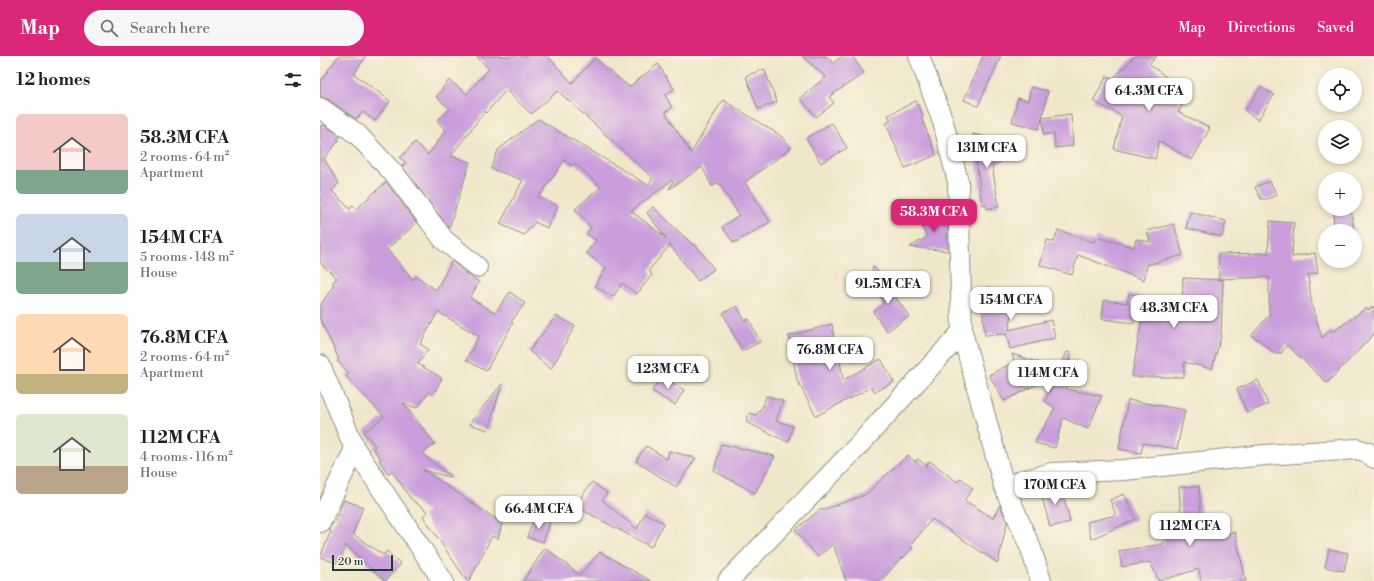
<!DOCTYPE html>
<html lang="en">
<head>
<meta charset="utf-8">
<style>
	:root { --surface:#fff; --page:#f6f6f6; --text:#202124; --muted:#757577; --accent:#db2777 }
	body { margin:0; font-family:"Libre Bodoni",serif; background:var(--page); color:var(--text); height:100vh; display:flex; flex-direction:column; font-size:15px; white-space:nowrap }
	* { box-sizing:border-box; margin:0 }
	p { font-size:13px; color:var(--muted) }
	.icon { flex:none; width:22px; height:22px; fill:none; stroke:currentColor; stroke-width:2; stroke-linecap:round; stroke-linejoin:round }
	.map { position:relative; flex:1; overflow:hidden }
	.details { display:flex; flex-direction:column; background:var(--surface); width:320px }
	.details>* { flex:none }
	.tools { position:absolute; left:998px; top:12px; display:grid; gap:8px }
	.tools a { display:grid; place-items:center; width:44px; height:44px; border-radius:50%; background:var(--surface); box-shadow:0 2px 6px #0003; font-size:20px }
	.scale { position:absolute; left:12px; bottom:10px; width:61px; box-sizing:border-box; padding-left:4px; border:2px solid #1f3d34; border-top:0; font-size:11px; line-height:14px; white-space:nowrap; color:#1f3d34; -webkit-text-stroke:3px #fcf5e5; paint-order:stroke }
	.price { position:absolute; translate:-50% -34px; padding:0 9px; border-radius:8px; background:#fff; color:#222; font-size:13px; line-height:26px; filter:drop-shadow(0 1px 2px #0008) }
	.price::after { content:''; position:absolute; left:50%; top:24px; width:12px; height:9px; margin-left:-6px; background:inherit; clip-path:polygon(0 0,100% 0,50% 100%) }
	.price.current { background:var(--accent); color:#fff }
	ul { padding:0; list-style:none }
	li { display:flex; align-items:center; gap:12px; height:100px; padding:0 16px }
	li span { display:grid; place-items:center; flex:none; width:112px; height:80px; border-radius:6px; color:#555 }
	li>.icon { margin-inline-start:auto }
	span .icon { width:48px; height:48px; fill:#fffc; stroke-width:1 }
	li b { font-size:17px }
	h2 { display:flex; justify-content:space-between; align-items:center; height:48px; padding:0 16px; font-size:17px }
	header { display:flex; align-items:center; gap:24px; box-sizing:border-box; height:56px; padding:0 20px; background:var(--accent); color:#fff }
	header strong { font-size:19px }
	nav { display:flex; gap:22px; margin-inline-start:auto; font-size:14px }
	.search { width:280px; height:36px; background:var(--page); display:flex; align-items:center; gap:10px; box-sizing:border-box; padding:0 14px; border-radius:22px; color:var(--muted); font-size:15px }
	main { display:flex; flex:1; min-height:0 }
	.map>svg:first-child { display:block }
	.building { fill:#ca9edc }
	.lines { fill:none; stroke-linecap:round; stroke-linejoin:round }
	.street-casing { stroke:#88927f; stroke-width:22 }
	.street { stroke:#fff; stroke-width:20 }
</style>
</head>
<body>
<header>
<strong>Map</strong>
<div class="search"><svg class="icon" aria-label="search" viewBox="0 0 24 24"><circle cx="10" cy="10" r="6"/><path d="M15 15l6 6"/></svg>Search here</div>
<nav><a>Map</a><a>Directions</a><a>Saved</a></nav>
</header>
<main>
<section class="details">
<h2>12 homes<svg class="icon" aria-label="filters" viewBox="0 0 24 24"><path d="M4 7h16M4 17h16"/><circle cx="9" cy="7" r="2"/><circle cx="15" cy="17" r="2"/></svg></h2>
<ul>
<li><span style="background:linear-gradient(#f6c9c9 70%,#7fa58c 0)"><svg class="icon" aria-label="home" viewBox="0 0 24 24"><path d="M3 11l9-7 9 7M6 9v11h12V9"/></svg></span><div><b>58.3M CFA</b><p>2 rooms · 64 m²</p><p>Apartment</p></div></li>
<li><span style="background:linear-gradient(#c9d6e8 60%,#7fa58c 0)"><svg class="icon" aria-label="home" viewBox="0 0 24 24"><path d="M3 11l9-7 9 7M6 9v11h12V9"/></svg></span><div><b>154M CFA</b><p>5 rooms · 148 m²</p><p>House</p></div></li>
<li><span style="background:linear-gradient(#ffd9b3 75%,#c2b280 0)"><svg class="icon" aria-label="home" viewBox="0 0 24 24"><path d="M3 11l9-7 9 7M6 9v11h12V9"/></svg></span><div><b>76.8M CFA</b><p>2 rooms · 64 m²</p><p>Apartment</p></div></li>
<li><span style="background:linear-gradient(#dfe7d0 65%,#b9a48a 0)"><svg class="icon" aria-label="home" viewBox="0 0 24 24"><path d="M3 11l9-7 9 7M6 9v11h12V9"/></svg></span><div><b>112M CFA</b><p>4 rooms · 116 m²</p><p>House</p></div></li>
</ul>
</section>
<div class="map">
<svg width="1054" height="525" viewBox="0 0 1054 525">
	<rect width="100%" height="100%" fill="#fcf5e5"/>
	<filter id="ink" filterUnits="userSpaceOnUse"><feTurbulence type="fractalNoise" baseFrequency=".025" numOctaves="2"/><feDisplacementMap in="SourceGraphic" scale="8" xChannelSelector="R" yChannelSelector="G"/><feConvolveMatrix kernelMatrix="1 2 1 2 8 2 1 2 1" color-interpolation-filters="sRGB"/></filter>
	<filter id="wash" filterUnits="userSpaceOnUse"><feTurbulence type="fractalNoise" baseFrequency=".012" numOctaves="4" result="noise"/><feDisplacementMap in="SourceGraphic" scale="16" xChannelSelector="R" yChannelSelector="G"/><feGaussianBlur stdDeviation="0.9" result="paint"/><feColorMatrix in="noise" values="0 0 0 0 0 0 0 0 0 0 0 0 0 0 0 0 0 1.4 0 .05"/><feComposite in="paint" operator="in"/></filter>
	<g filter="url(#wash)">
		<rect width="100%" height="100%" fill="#f0e7ca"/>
		<g id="blocks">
			<path class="building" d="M 18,0 L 46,0 L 34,18 L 70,45 L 55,65 L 43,56 L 36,63 L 7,43 L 0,41 L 0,26 Z
				M 156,0 L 228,0 L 252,27 L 275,2 L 309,31 L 338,8 L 354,33 L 345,39 L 352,52 L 345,56 L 371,97 L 403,44 L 461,80 L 471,92 L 425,126 L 450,166 L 414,187 L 402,171 L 419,159 L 399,127 L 392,130 L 382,111 L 349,133 L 353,126 L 352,124 L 311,155 L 346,182 L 327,157 L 333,151 L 373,189 L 375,188 L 394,213 L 378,225 L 350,189 L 329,214 L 332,219 L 317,238 L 302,227 L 293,241 L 275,230 L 286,212 L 266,197 L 276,184 L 267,178 L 271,172 L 255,153 L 281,131 L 255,107 L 252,110 L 245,104 L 219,141 L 238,150 L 227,172 L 215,166 L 204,179 L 180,168 L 203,124 L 171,113 L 178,94 L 218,63 L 328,129 L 333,122 L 238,35 L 211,58 L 186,34 L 166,57 L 165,55 L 131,100 L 150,106 L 129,172 L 82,110 L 86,107 L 80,102 L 95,86 L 108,99 L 126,74 L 117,65 L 130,53 L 116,41 L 129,24 L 147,38 L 169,13 Z
				M 482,0 L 506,0 L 513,7 L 523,0 L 532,0 L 544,17 L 509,41 L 514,47 L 496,61 L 480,42 L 506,21 Z
				M 663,0 L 681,0 L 658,50 L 644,44 Z
				M 815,0 L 837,0 L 829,8 L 850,24 L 841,35 L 863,48 L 858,56 L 890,72 L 872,104 L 839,85 L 835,103 L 794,93 L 802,60 L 773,45 L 787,20 L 792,23 Z
				M 444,13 L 457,46 L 438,53 L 426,20 Z
				M 711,31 L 728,35 L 722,62 L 751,58 L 753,90 L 735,92 L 734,77 L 724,79 L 722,62 L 719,73 L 692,66 L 698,42 L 708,45 Z
				M 941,31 L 954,39 L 938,64 L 925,55 Z
				M 596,45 L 603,60 L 601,61 L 616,99 L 585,112 L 566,67 L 571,65 L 568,59 Z
				M 512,67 L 527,92 L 501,107 L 486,82 Z
				M 0,69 L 3,71 L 4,69 L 20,80 L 17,83 L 19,84 L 4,103 L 19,127 L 12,135 L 30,153 L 33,149 L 36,153 L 66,126 L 97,167 L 67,193 L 93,224 L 96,220 L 116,234 L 132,205 L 146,218 L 159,226 L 150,242 L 175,257 L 190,236 L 205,247 L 191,266 L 193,267 L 166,315 L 146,304 L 159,280 L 118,256 L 100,288 L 108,293 L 98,308 L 122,322 L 113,339 L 109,336 L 97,352 L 83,347 L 115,388 L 102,398 L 133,422 L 103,414 L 182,467 L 178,483 L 172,480 L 149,525 L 147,525 L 103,460 L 108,456 L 91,443 L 72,415 L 68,418 L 59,404 L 61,403 L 53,392 L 55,390 L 44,376 L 64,361 L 26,320 L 29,317 L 17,305 L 19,303 L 0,263 L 0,250 L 14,229 L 12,227 L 17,222 L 0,207 Z
				M 653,78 L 674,83 L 680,107 L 672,109 L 679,151 L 667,153 L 666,148 L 662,149 Z
				M 950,125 L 957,139 L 947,143 L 941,143 L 935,131 Z
				M 1014,153 L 1031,153 L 1034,175 L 1013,175 Z
				M 870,156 L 906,165 L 902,181 L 866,172 Z
				M 603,157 L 627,159 L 628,195 L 590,191 L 607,181 L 602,170 Z
				M 950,165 L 974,167 L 972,201 L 995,197 L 998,217 L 988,219 L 992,250 L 1002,282 L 1011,274 L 1013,276 L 1046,252 L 1048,254 L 1054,250 L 1054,278 L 1007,327 L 967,289 L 961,297 L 955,297 L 932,279 L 949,259 L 949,221 L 899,223 L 898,198 L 948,197 Z
				M 854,168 L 863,199 L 827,209 L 824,224 L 758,199 L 752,219 L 720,209 L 727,184 L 734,186 L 738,174 L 774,186 L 775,181 L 814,191 L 816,183 L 830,186 L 827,175 Z
				M 554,211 L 589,260 L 567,275 L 553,256 L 563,249 L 552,212 Z
				M 863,222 L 903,224 L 901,280 L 892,313 L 864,306 L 864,321 L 812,321 L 822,260 L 817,259 L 814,267 L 782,263 L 784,244 L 807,247 L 809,237 L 862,252 Z
				M 666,231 L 696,238 L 689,274 L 731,264 L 735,282 L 690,293 L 686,278 L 665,279 L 662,251 Z
				M 417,250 L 425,265 L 429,263 L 440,286 L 422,295 L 403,257 Z
				M 236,260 L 255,270 L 231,313 L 209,295 Z
				M 512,268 L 517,305 L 520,305 L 523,324 L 561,303 L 574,326 L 555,336 L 552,331 L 496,360 L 477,324 L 469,280 Z
				M 747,296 L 750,297 L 746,333 L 782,340 L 768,373 L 743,362 L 735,392 L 715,387 L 735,352 L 725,345 L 737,318 L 684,345 L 669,319 L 694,306 L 692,298 L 739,313 Z
				M 341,320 L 364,334 L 355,349 L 332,335 Z
				M 938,324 L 948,348 L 927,357 L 917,333 Z
				M 182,328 L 168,374 L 149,368 Z
				M 446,340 L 463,345 L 456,365 L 473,370 L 468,386 L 426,366 L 429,357 L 436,359 L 443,350 Z
				M 808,344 L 865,354 L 857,393 L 823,387 L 821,397 L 799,393 Z
				M 401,388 L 455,400 L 435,437 L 394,415 Z
				M 326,390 L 347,403 L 349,395 L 376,402 L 356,431 L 316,405 Z
				M 588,399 L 595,406 L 598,403 L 606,410 L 610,405 L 637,426 L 641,422 L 653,433 L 644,444 L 673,462 L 680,449 L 687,466 L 678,507 L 612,463 L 590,490 L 593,492 L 582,503 L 581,502 L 561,525 L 526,525 L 513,488 L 498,501 L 475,474 L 501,453 L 502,454 L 545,439 Z
				M 272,426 L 287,437 L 282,444 L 317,473 L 325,457 L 344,467 L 331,491 L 255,450 Z
				M 740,428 L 750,466 L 730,471 L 720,433 Z
				M 879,430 L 882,482 L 915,476 L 926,525 L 881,525 L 879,513 L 839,525 L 830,506 L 802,511 L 799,495 L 844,488 L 842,465 L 861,463 L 859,431 Z
				M 804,438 L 816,463 L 771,483 L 767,466 L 796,459 L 790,444 Z
				M 24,444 L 43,451 L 33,478 L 63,499 L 67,495 L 81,508 L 65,525 L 26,489 L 19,508 L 0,501 L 11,475 L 9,473 L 15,465 Z
				M 215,461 L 230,466 L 223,486 L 207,481 Z
				M 225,492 L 260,519 L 280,496 L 331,525 L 203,525 Z
				M 1009,493 L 1028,497 L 1024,515 L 1005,511 Z"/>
		</g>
	</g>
	<g filter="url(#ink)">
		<use href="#blocks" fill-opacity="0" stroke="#88927f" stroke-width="1"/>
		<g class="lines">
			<g class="street-casing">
				<path id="street" d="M 599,0 L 623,66 L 638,126 L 642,276 L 684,430 L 711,493 L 721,525
					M 0,52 L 37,78 L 77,121 L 124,184 L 157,211
					M 0,309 L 35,393 L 123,525
					M 684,430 L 732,417 L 804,414 L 945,399 L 1037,393 L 1047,396 L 1054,402
					M 0,466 L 35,393
					M 408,525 L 536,392 L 642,276"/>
			</g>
			<use href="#street" class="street"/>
		</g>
	</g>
</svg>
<div class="tools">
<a><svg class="icon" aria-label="locate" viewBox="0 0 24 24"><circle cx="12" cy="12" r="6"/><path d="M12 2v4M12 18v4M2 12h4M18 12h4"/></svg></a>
<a><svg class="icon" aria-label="layers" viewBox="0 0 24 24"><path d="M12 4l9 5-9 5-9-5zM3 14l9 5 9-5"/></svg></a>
<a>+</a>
<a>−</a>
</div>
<div class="scale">20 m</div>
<b class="price" style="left:829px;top:56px">64.3M CFA</b>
<b class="price" style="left:667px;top:113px">131M CFA</b>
<b class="price current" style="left:614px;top:177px">58.3M CFA</b>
<b class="price" style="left:568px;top:249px">91.5M CFA</b>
<b class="price" style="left:691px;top:265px">154M CFA</b>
<b class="price" style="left:854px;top:273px">48.3M CFA</b>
<b class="price" style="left:510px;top:315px">76.8M CFA</b>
<b class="price" style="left:348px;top:334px">123M CFA</b>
<b class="price" style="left:728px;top:338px">114M CFA</b>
<b class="price" style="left:735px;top:450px">170M CFA</b>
<b class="price" style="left:219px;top:474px">66.4M CFA</b>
<b class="price" style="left:870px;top:491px">112M CFA</b>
</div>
</main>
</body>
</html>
